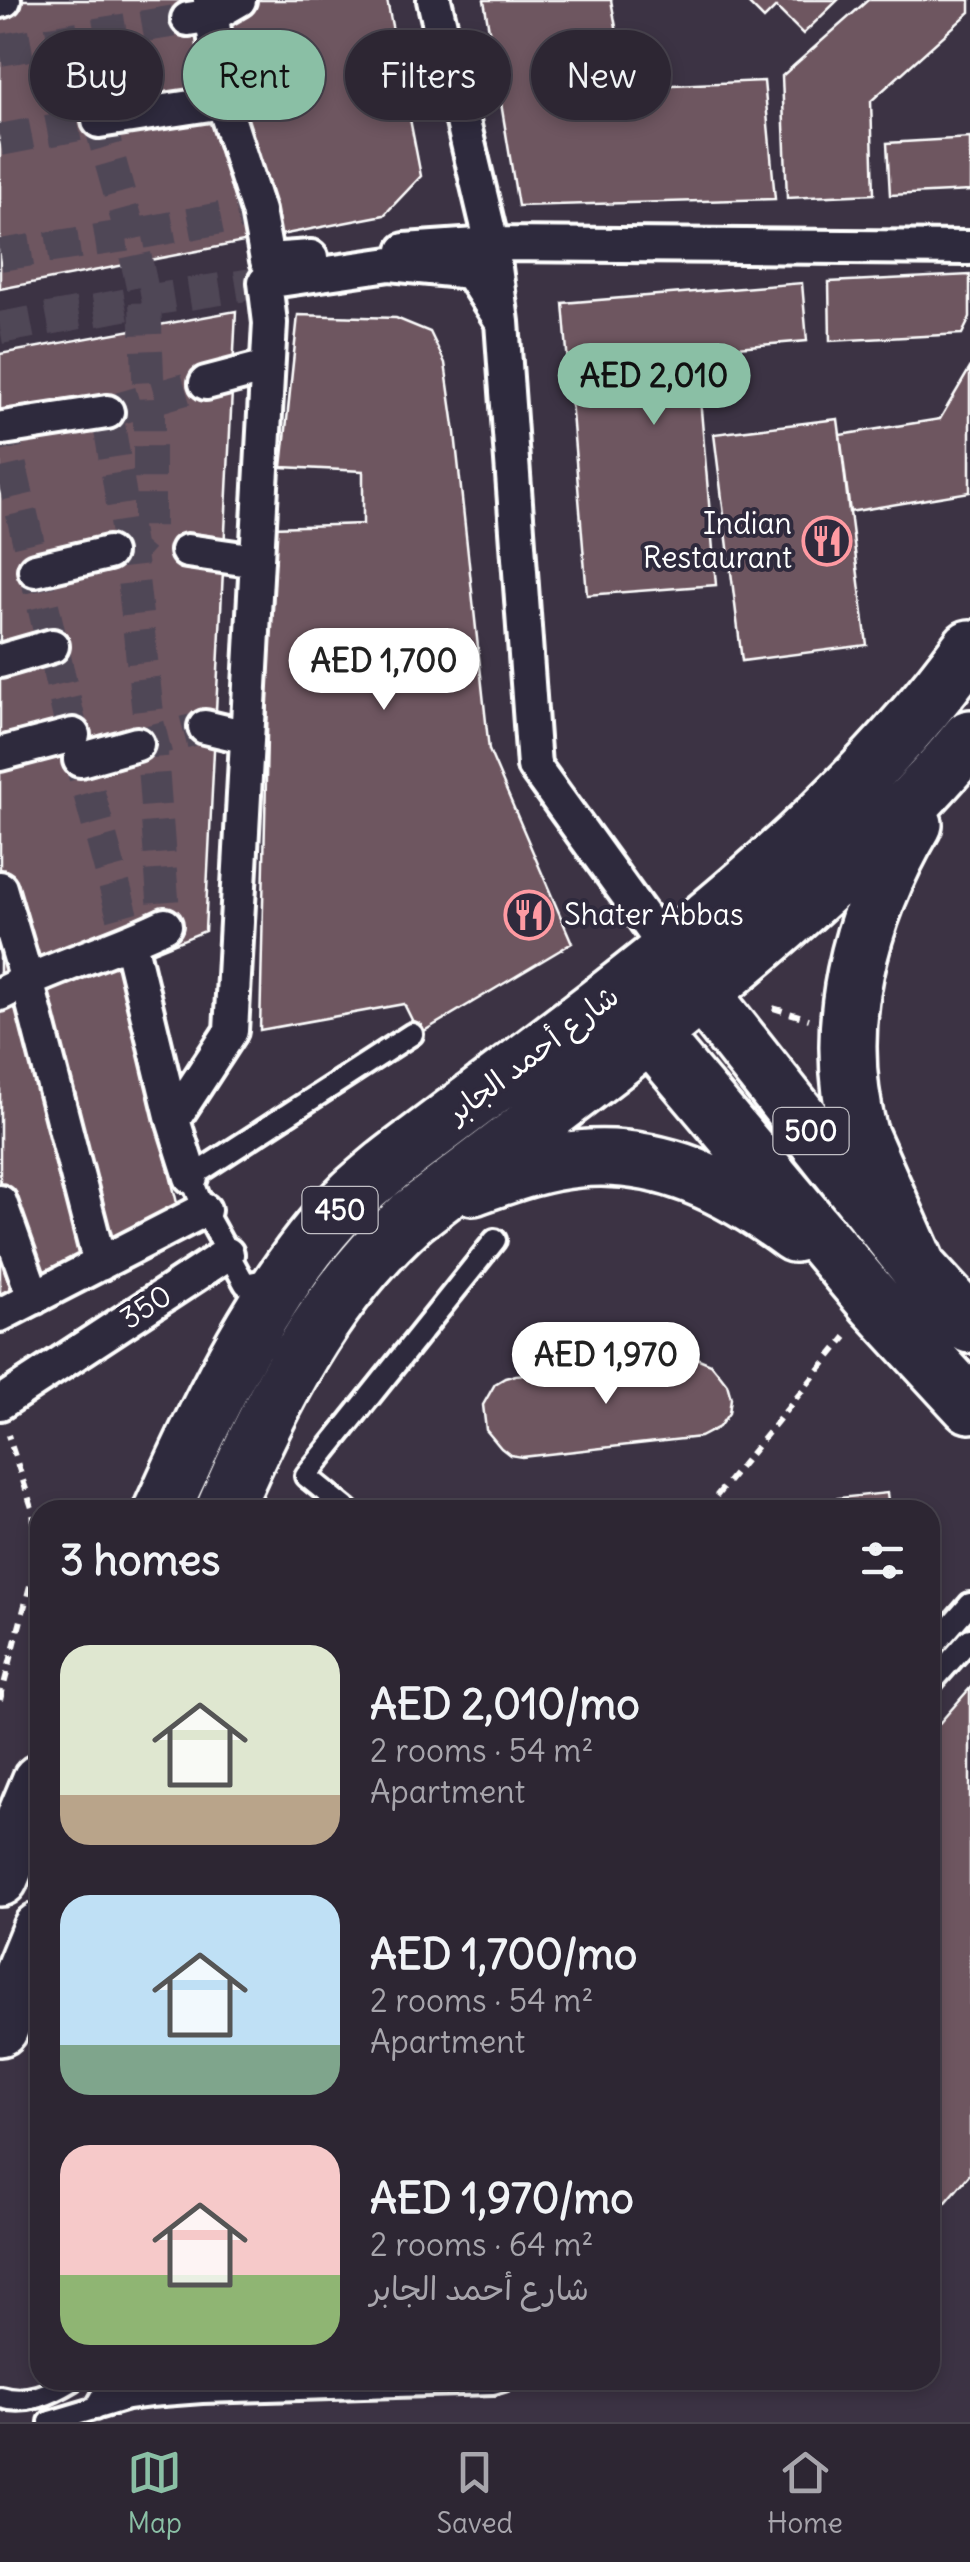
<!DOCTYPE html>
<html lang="en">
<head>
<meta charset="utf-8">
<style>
	:root { --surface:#2d2633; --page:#39323f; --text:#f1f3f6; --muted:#a7a5ac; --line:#48434e; --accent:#8abfa5 }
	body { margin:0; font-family:Delius,"Playpen Sans Arabic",sans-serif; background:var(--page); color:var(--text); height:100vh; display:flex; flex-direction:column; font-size:38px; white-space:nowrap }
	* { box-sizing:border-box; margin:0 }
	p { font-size:32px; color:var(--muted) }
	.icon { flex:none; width:55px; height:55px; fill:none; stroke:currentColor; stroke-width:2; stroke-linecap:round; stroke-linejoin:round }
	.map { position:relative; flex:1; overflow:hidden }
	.details { position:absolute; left:30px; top:1500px; width:910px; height:890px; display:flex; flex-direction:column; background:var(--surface); border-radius:30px; box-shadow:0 5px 15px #0003,0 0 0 2px var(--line) }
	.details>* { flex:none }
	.banner { position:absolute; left:30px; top:30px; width:910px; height:90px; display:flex; gap:20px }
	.price { position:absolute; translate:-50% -85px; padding:0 22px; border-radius:35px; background:#fff; color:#222; font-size:32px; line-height:65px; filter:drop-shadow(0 2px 5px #0008) }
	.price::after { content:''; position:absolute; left:50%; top:60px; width:30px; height:22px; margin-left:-15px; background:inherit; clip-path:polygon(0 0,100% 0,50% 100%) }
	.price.selected { background:var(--accent); color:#111 }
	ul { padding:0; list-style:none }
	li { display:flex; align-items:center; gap:30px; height:250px; padding:0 30px }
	li span { display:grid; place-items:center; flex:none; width:280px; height:200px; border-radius:30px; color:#555 }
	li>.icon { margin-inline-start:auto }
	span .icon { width:120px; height:120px; fill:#fffc; stroke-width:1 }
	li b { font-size:42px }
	h2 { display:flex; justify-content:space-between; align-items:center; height:120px; padding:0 30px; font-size:42px }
	.chip { padding:0 35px; border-radius:45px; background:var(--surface); box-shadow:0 5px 15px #0003,0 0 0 2px var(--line); font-size:35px; line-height:90px }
	.chip.selected { background:var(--accent); color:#111 }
	.menu { display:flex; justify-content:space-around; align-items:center; height:140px; border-top:2px solid var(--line); background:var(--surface); font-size:28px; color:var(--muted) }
	.menu a { display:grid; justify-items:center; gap:5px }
	.menu .selected { color:var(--accent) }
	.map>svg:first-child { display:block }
	.building { fill:#6e5660; stroke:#fff; stroke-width:2.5 }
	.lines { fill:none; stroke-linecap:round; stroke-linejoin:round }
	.pedestrian-tunnel { stroke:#504757; stroke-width:32; stroke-dasharray:32 16; stroke-linecap:butt }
	.service-casing { stroke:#fff; stroke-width:28 }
	.pedestrian-casing { stroke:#fff; stroke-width:40 }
	.primary-casing { stroke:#fff; stroke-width:62 }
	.path { stroke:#fff; stroke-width:6; stroke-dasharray:10 8; stroke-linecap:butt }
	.service { stroke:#2f2a3d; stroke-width:20 }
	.pedestrian { stroke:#2f2a3d; stroke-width:32 }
	.primary { stroke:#2f2a3d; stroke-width:55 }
	.labels { text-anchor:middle; stroke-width:8; stroke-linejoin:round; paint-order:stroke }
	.shield { fill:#2f2a3d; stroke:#c1bfc5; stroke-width:2.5 }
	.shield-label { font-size:28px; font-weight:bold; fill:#fff }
	.poi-label { font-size:30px; fill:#fff; stroke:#2f2a3d; text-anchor:end }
	.street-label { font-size:30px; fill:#fff; stroke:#2f2a3d }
</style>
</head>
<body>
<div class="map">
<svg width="970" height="2422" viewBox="0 0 970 2422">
	<rect width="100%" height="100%" fill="#3c3344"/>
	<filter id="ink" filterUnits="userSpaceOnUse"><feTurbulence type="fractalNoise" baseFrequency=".01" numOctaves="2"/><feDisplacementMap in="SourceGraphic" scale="20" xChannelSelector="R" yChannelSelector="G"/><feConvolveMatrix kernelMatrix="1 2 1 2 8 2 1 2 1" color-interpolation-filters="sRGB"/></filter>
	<g filter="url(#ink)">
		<path class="building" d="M 0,0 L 387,0 L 421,176 L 384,215 L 0,289 Z
			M 484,0 L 611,0 L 627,87 L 764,81 L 775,199 L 518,206 Z
			M 745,0 L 838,0 L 803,34 L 776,7 L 764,19 Z
			M 868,0 L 970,0 L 970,12 L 871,101 L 874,194 L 787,198 L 782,76 Z
			M 970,138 L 970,191 L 890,195 L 887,143 Z
			M 970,275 L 970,318 L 962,334 L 830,341 L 829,282 Z
			M 802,283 L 807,341 L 654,354 L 658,402 L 700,398 L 716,585 L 587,595 L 563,303 Z
			M 236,311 L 205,931 L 118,966 L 178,1207 L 0,1294 L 0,354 Z
			M 298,315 L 396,318 L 430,332 L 445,363 L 455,433 L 489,750 L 572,943 L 419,1034 L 404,1004 L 260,1030 L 272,527 L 363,524 L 363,471 L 282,467 Z
			M 970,368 L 970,492 L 849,512 L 840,435 L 940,419 Z
			M 838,419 L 867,645 L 742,661 L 714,434 Z
			M 694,1357 L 711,1364 L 720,1375 L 727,1384 L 731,1398 L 729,1413 L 719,1427 L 700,1437 L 522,1457 L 510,1455 L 501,1448 L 486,1430 L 483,1405 L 495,1384 L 505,1378 L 516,1375 Z
			M 887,1493 L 889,1510 L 732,1510 L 732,1509 Z
			M 970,1688 L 970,2174 L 930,2221 L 930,1734 Z"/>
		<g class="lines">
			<path class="pedestrian-tunnel" d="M 0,50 L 188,19
				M 0,140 L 99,121 L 131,235 L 145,301 L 149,400 L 149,530 L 130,552 L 151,740 L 165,925
				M 0,255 L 131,235 L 258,211
				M 0,328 L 145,301 L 265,282
				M 0,419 L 73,735 L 130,942
				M 130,552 L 107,412 L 206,383
				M 137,744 L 205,727"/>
			<g class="service-casing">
				<path id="service" d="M 271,1279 L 245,1284 L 204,1210 L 191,1177 L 412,1034
					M 348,1510 L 306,1476 L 495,1240
					M 930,1650 L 970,1604
					M 930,1684 L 970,1639
					M 0,2397 C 27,2405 50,2394 73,2380
					M 95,2409 L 112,2380
					M 50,2422 L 127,2399 L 150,2396 L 202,2392 L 493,2383 L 503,2380"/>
			</g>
			<g class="pedestrian-casing">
				<path id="pedestrian" d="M 210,0 L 223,102 L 258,211 L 267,260 L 311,257
					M 434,0 L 492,244 L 502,322 L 534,766 L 667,950
					M 0,1 L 4,0
					M 188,19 L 213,15 L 239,0
					M 99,121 L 223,102
					M 405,250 L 492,244 L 970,248
					M 206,383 L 267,367
					M 3,428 L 107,412
					M 187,551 L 257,561
					M 35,570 L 108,553
					M 0,661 L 52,646
					M 205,727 L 247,737
					M 0,754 L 73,735
					M 80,760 L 137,744
					M 0,888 L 27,980 L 100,1264
					M 130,942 L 173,1120
					M 0,994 C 53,967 111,951 165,925
					M 191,1177 L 173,1120 L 231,1031 L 270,323 L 265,282 L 390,264 L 470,272 L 502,322
					M 0,1202 L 34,1298
					M 0,1315 L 204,1210
					M 0,1403 L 227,1254"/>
			</g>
			<g class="primary-casing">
				<path id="primary" d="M 914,824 C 859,917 831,1026 859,1133 L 919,1269
					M 680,966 L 919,1269 L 970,1325
					M 626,1006 L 875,1302 L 970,1405
					M 473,1187 C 507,1175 542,1162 578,1159 C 660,1151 730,1186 794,1234
					M 162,1510 C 209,1405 269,1278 352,1196 C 363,1186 375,1176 387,1166 C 588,1012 820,855 970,648
					M 224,1510 C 270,1404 324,1295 412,1217 C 552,1109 697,1005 827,885 C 878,839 927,791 970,738
					M 0,1878 L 40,1782
					M 0,2028 L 40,1930"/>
			</g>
			<path class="path" d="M 773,1008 L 809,1019
				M 705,1510 L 846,1337
				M 0,1700 L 37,1559 L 33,1511 L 8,1435"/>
			<use href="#service" class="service"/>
			<use href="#pedestrian" class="pedestrian"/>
			<use href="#primary" class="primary"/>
		</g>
	</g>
	<defs>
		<g id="restaurant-ring" transform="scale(2.5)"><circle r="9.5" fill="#2f2a3d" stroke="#ff9aa2" stroke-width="1.5"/><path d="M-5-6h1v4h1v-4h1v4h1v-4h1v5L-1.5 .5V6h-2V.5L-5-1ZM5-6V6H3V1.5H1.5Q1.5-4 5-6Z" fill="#ff9aa2"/></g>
	</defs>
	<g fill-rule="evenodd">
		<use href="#restaurant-ring" x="827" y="541"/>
		<use href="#restaurant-ring" x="529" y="915"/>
	</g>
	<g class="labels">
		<g class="shield">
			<rect x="773.5" y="1108" width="75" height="46" rx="8"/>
			<rect x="302.5" y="1187" width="75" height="46" rx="8"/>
		</g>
		<g class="shield-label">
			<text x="811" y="1141">500</text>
			<text x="340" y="1220">450</text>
		</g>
		<g class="poi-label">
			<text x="792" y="534">Indian<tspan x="792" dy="34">Restaurant</tspan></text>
			<text x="564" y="925" text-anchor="start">Shater Abbas</text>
		</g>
		<g class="street-label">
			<text transform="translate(533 1054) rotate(-37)" y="10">شارع أحمد الجابر</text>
			<text transform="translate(146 1307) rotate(-33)" y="10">350</text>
		</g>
	</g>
</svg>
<b class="price selected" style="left:654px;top:428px">AED 2,010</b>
<b class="price" style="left:384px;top:713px">AED 1,700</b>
<b class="price" style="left:606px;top:1407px">AED 1,970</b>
<div class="banner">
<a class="chip">Buy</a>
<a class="chip selected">Rent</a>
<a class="chip">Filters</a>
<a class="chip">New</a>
</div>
<section class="details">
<h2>3 homes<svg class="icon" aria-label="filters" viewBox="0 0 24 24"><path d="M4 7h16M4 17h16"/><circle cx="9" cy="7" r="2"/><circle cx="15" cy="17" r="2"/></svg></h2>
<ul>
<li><span style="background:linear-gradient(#dfe7d0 75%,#b9a48a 0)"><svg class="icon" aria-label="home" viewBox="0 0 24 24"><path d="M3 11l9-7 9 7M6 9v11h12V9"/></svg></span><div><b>AED 2,010/mo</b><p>2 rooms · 54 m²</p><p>Apartment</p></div></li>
<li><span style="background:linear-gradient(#bfe0f5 75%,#7fa58c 0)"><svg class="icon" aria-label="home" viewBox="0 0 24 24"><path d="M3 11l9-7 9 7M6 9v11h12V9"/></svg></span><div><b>AED 1,700/mo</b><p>2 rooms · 54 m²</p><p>Apartment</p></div></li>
<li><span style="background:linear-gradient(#f6c9c9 65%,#8fb573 0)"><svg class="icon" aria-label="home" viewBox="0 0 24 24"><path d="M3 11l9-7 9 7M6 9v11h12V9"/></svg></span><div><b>AED 1,970/mo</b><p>2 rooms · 64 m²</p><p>شارع أحمد الجابر</p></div></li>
</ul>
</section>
</div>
<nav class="menu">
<a class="selected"><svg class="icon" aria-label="map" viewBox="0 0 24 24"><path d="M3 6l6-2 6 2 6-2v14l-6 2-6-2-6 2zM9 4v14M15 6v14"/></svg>Map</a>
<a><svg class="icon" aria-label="saved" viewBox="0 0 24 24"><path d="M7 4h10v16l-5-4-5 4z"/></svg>Saved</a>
<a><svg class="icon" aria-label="home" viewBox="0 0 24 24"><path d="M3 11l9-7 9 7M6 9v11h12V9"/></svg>Home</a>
</nav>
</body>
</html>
